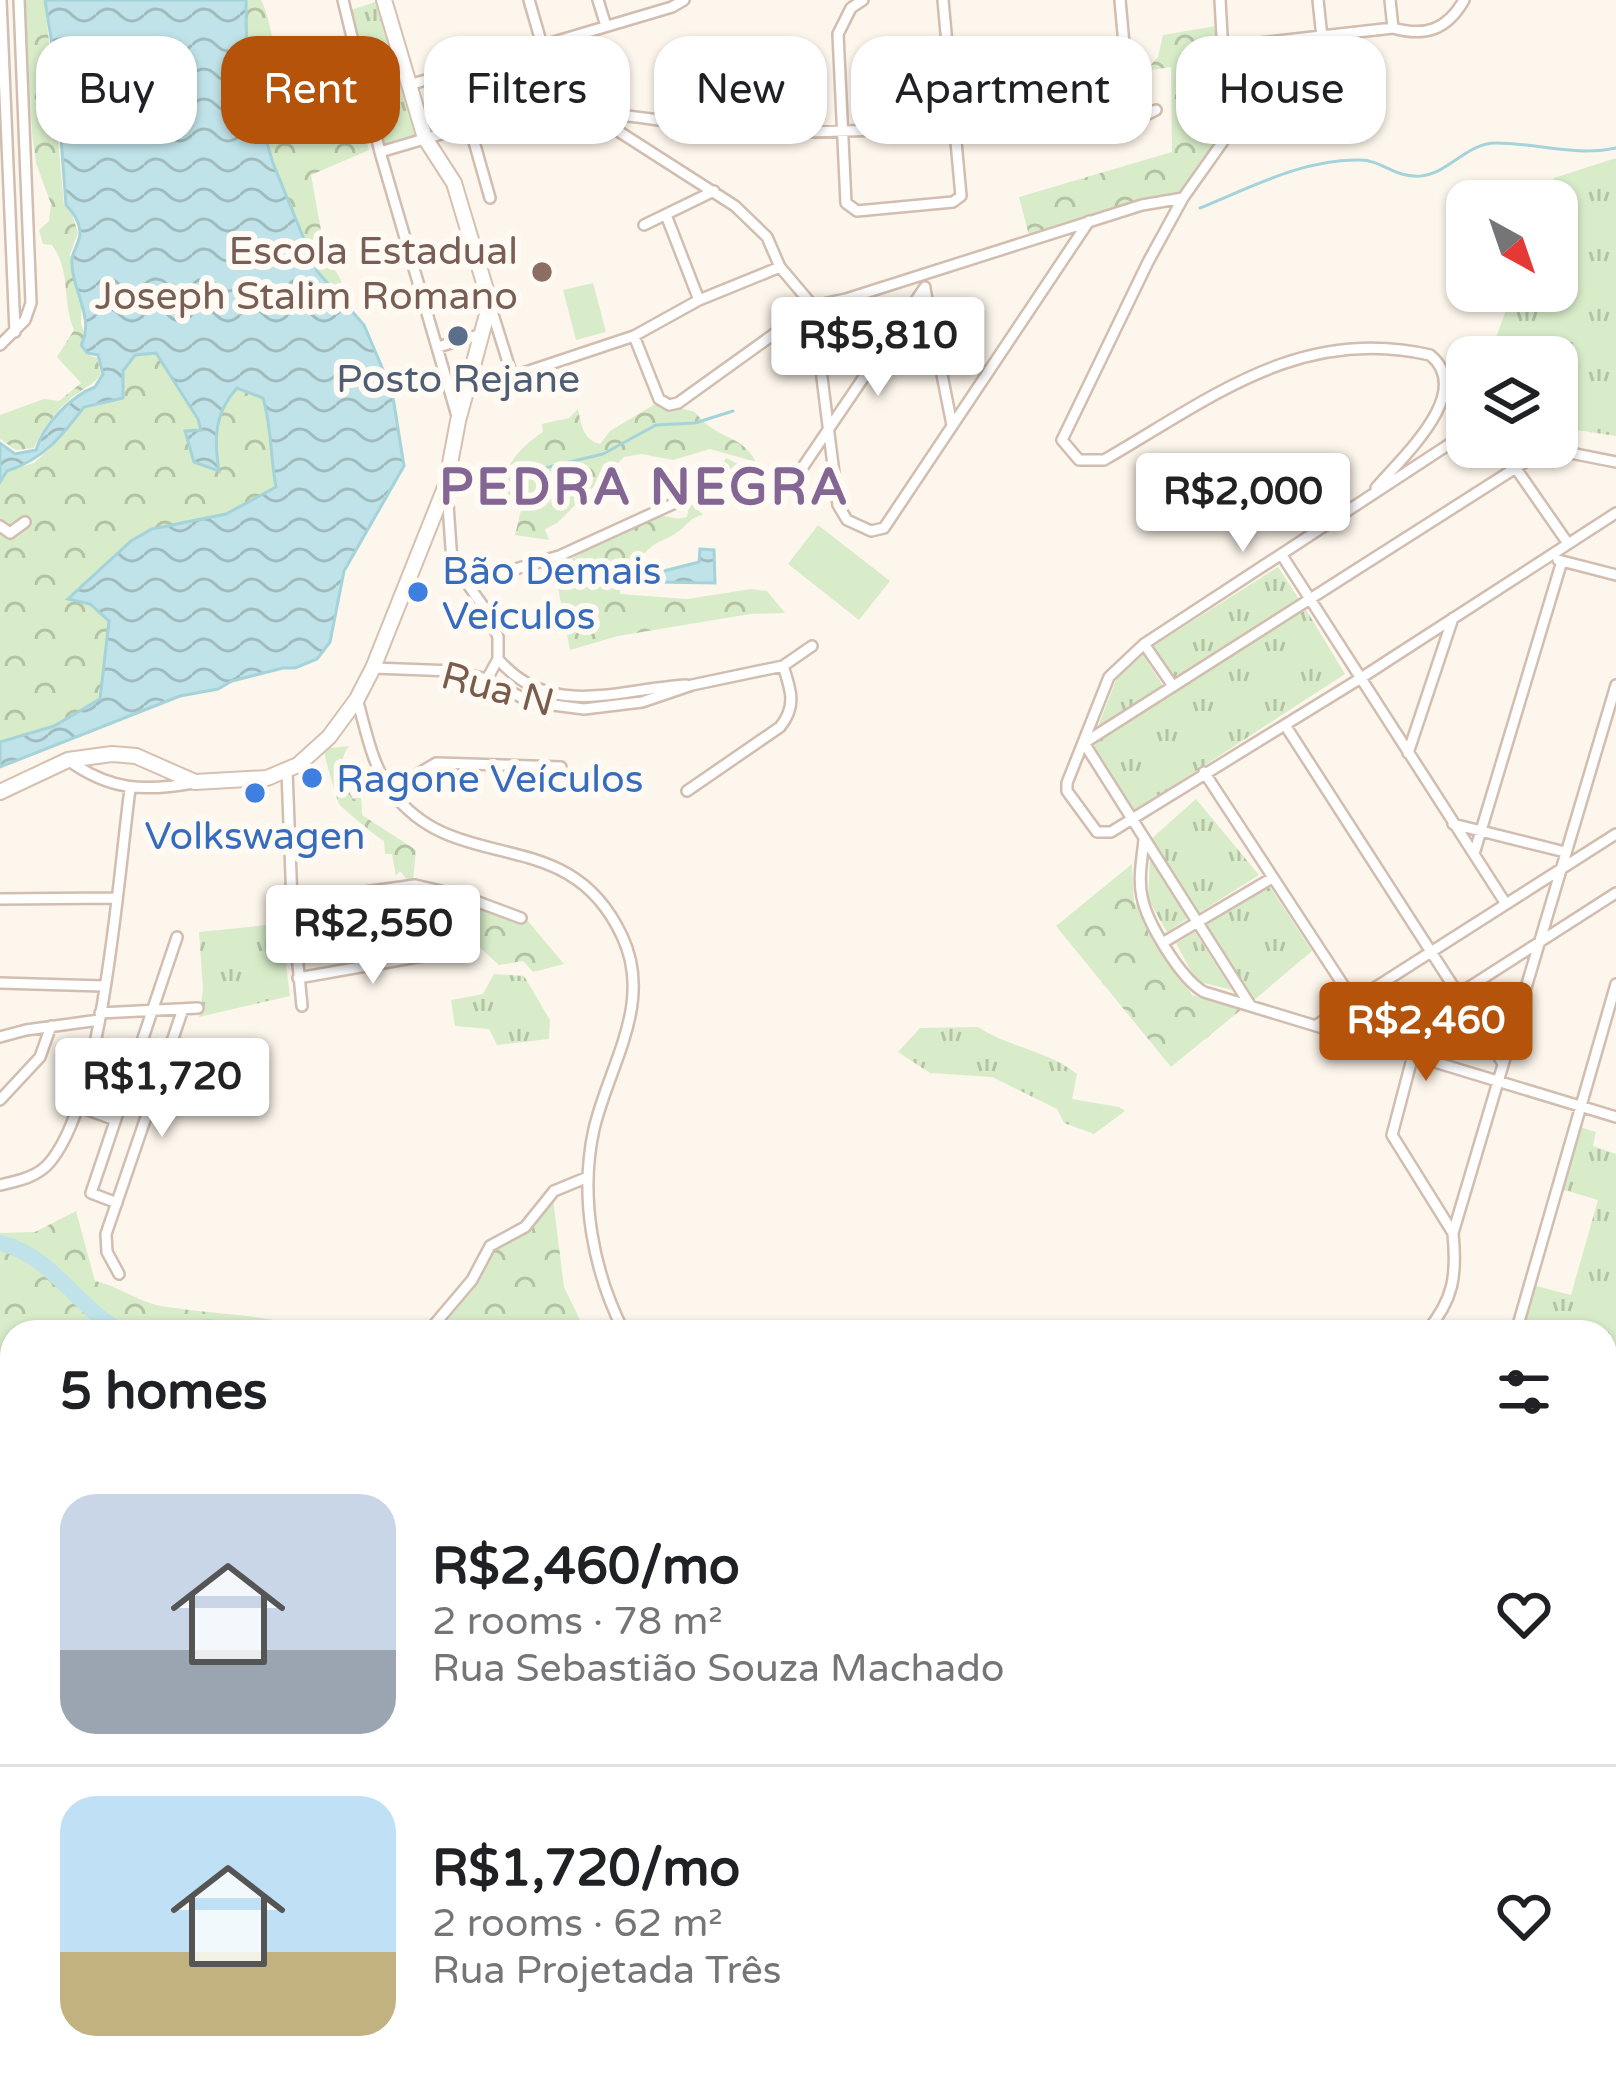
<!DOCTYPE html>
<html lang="en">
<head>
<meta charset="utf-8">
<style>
	:root { --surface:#fff; --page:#f2f2f2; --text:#202124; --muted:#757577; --line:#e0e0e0; --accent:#b45309 }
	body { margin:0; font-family:"Varela Round",sans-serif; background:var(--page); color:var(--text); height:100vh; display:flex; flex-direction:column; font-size:45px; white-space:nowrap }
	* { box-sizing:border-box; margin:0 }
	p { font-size:39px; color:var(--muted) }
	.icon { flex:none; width:66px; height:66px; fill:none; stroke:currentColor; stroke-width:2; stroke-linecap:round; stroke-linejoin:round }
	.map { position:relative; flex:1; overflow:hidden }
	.drawer { position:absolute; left:0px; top:1320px; width:1617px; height:771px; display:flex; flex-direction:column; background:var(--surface); border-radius:36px 36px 0 0; box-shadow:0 3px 9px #0004 }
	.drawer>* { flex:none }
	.banner { position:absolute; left:36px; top:36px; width:1545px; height:108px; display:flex; gap:24px }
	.needle { width:78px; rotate:140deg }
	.controls { position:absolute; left:1446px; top:180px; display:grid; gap:24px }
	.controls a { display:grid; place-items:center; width:132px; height:132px; border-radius:24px; background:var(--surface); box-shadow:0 3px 9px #0004; font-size:60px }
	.price { position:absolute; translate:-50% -102px; padding:0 27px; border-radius:12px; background:#fff; color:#222; font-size:39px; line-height:78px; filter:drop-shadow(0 3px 6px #0008) }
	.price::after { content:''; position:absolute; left:50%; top:72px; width:36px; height:27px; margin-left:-18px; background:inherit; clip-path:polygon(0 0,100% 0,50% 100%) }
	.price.active { background:var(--accent); color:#fff }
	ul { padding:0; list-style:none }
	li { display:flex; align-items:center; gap:36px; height:300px; padding:0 60px }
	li+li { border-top:3px solid var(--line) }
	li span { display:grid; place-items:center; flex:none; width:336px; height:240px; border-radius:36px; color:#555 }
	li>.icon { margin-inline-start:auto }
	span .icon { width:144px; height:144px; fill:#fffc; stroke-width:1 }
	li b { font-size:51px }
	h2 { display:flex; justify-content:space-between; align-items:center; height:144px; padding:0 60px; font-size:51px }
	.chip { padding:0 42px; border-radius:36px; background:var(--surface); box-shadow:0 3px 9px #0004; font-size:42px; line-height:108px }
	.chip.active { background:var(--accent); color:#fff }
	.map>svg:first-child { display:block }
	.grass { fill:url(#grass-tufts) }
	.forest { fill:url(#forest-crowns) }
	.pitch { fill:#d8ecc9 }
	.water { fill:url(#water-waves); stroke:#a5d3da; stroke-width:3 }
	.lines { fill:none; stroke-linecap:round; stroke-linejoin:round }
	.stream { stroke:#a5d3da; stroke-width:3 }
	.river { stroke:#bfe3e8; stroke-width:16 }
	.street-casing { stroke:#d1beb0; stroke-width:14 }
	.secondary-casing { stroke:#d6c0b0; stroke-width:18 }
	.primary-casing { stroke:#dad1cd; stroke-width:20 }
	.street { stroke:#fff; stroke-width:9 }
	.secondary { stroke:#fff; stroke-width:14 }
	.primary { stroke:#fbd9a5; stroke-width:15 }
	.education-dot { fill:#8d6e63; stroke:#fffaf3; stroke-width:4.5 }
	.service-dot { fill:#5c6f8a; stroke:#fffaf3; stroke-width:4.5 }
	.shop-dot { fill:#3f7fe0; stroke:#fffaf3; stroke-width:4.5 }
	.labels { text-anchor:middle; stroke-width:12; stroke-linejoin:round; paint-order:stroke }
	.education-label { font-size:39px; fill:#785e54; stroke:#fffaf3; text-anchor:end }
	.service-label { font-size:39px; fill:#4e5e75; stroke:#fffaf3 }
	.shop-label { font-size:39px; fill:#366cbe; stroke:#fffaf3; text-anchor:start }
	.street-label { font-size:39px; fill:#7a5c4d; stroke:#fffaf3 }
	.district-label { font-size:51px; font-weight:bold; letter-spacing:3px; fill:#846695; stroke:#fffaf3 }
</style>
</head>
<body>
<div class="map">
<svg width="1616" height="2089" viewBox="0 0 1616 2089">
	<defs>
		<pattern id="grass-tufts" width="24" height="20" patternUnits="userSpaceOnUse" patternTransform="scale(3)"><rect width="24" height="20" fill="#d8ecc9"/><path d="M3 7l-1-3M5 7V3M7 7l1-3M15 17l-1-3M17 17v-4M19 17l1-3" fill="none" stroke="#b4c2a5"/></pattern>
		<pattern id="forest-crowns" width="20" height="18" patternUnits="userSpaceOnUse" patternTransform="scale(3)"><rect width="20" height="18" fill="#d8ecc9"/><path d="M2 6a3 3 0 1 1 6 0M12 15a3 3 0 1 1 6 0" fill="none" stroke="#b4c2a5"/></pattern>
		<pattern id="water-waves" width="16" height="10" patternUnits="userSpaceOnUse" patternTransform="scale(3)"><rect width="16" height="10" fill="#bfe3e8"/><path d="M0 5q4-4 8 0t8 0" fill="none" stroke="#a0bbbe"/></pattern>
	</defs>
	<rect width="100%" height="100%" fill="#fdf6ec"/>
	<path class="grass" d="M 378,1 L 417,135 L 381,144 L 351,10 Z
		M 1616,158 L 1616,436 L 1557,427 L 1557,357 L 1489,357 L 1513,291 L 1557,291 L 1557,201 L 1546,201 L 1554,178 Z
		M 1278,567 L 1299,599 L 1174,678 L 1153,646 Z
		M 1305,608 L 1345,674 L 1133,812 L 1091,747 L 1095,744 L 1091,738 Z
		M 1143,655 L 1163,686 L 1097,729 L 1118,675 Z
		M 1196,799 L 1259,875 L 1197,914 L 1150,840 Z
		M 1150,858 L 1188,918 L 1167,932 L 1148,899 Z
		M 1268,884 L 1312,951 L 1253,1001 L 1204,925 Z
		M 334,904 L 337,920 L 326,925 L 338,927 L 340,936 L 349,936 L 344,948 L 337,950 L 333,942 L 303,946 L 298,926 L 309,931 L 318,922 L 304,924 L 298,920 L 297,912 Z
		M 430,921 L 446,924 L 449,940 L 438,948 L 429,943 L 420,952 L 407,948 C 394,956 384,953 373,960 L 361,955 L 353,964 L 338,966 C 347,946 364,952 378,950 L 378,932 L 396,948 Z
		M 267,925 L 282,933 L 290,996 L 199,1017 L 203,990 L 199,932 Z
		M 1195,932 L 1232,990 L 1196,981 L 1176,943 Z
		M 494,974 L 524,976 L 550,1020 L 549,1039 L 497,1045 L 489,1029 L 455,1026 L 451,1000 L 483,994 Z
		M 978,1027 C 1010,1048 1047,1050 1077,1074 L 1072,1099 L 1119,1107 L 1125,1111 L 1094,1134 L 1064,1123 L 1057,1109 L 992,1077 L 930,1073 L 898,1052 L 920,1028 Z
		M 1580,1127 L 1596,1132 L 1593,1146 L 1616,1154 L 1616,1377 L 1605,1374 L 1605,1332 L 1540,1332 L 1541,1325 L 1522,1319 L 1532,1285 L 1571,1295 L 1598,1200 L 1561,1189 Z
		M 1616,1590 L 1616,1755 L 1605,1746 L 1605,1616 Z
		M 0,2041 L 12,2045 L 12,2079 L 84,2079 L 82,2089 L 0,2089 Z
		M 832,2079 L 1016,2079 L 1014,2089 L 831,2089 Z
		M 1132,2079 L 1230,2079 L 1234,2086 L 1228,2089 L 1133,2089 Z"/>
	<path class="forest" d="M 25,0 L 45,0 L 64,205 L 71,211 L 78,233 L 70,254 L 82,299 L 81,323 L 85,335 L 79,345 L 86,354 L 97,358 L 101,374 C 93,385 88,385 78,393 C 61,404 41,430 34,448 L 16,450 L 0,439 L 0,415 L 44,399 L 59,401 L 81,383 L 57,357 L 74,330 C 61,299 72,273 52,245 L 43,244 L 39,230 L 49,221 L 51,204 L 36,163 L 32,133 Z
		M 246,0 L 261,0 C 272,22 269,40 283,61 L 279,84 C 301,107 325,102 356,100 L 369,150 L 311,175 L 327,264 C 341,272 344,287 345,303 L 317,271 L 273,163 L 247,78 Z
		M 1216,26 L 1219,134 L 1181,195 L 1134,202 L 1029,235 L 1019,197 L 1172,152 L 1171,67 L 1145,71 L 1158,57 L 1163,35 Z
		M 157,353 L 198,419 L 201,430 L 186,432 L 195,462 L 218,470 C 214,439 214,413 237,388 L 263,398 C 272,428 270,457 276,487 L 226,514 L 152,529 L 70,598 L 90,604 L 109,621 L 100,700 L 54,726 L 0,742 L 0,482 L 7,471 L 34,463 L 59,440 L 84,407 L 107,399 L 135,355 Z
		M 655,404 L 662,409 L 677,407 L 695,412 C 717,441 741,433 756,462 L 710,449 L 673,460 L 641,454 L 624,457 L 557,523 L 545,529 L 549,540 L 515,535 L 521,510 L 501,503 C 498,472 518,448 543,432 L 542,424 L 569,418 L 578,409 C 581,424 583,440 600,444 L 610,431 Z
		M 690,500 L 703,515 C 688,518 688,526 676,533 C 659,544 657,539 640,558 L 620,559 L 620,594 L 687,599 L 751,589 L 767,591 L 785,613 L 750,614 L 618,636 L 570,650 L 555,572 C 575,555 632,518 658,516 C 671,515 674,521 687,517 Z
		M 349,746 C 336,764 342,779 353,799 L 361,796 L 362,815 L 416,850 L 413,881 L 408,881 L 400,871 L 396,876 L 392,854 L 385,854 L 384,841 C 377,837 343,809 340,805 C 337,801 324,756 324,749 Z
		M 1132,864 L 1134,902 L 1192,995 L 1242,1009 L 1171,1067 L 1056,926 Z
		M 471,901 L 522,922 L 527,920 L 564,964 L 533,972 L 523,961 L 499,965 L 468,937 Z
		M 553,1199 L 564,1287 L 586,1332 L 433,1332 L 487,1254 Z
		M 76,1211 L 95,1281 C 122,1287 138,1303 167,1307 C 217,1315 272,1314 319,1332 L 12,1332 L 12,2045 L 0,2041 L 0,1233 L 35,1232 Z
		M 84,2079 L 451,2079 L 444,2089 L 82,2089 Z"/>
	<path class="pitch" d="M 593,283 L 606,332 L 576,340 L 563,290 Z
		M 726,458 L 766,478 L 754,502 L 714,481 Z
		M 818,525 L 890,581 L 859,620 L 788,564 Z"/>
	<path class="water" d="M 45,0 L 246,0 L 247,78 L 273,163 L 317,271 L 364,325 L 392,391 L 404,466 L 344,571 L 330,642 L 317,659 L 295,668 L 283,668 L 232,681 L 218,689 L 180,696 L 0,767 L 0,742 L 54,726 L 100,699 L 109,621 L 90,604 L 68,599 L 131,541 L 152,529 L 226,514 L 276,487 C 270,456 272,428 263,398 L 237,388 C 214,413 214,439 219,471 L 194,462 L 185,431 L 201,430 L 198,419 L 156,353 L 135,355 L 123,371 L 123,398 L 84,407 C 61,437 44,459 7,471 L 0,482 L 0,443 L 15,454 L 36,450 C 43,425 71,396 95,387 L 103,374 L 98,355 L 87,353 L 81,345 C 96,318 70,288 72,259 C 73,250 81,241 80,231 C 79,221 73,212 66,205 L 56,70 Z
		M 700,549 L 714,550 L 715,583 L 656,582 L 656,573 L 699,562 Z"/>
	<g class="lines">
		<path class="stream" d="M 1200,208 C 1249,188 1306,158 1360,160 C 1382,160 1394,178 1421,176 C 1449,173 1467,143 1496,143 C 1537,143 1576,157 1616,148
			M 511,476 L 603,454 L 656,425 L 695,423 L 733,411"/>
		<path class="river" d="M 0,1243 C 53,1256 76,1307 122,1332
			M 168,1332 L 210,1327 L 221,1332
			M 427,2089 L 437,2079"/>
		<g class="street-casing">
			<path id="street" d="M 1,0 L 15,332
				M 343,0 L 380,152 L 457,416
				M 529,0 L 542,45
				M 598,0 L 606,26
				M 863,0 L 851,8 L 838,34 L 846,203 L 857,211 L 953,202 L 961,196 L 943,0
				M 1120,0 L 1124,44
				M 1220,0 L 1227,123 L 1224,140 L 1183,198 L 1148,262 L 1062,440 L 1079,460 L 1104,460 C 1210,399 1300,325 1430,355 C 1476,392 1401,458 1376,488
				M 1318,0 L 1326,75
				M 1390,0 L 1393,28
				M 1224,47 L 1393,28 C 1425,37 1447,30 1464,0
				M 949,63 L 1077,58
				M 409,85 L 672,7 L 684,0
				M 592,113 C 650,115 706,131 764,133 L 1128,124 L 1156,110
				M 469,124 L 490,198
				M 380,152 L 499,117 L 590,113 L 735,206 L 767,237 L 780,267 L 813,306 L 838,505 L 847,520 L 871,531 L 884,528 L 1089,221
				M 666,215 L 699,300
				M 644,225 L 714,191
				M 925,289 L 952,425
				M 491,308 L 512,375
				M 634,336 L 659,399 L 669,405 L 678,403 L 813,306 L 846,299 L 1142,205 L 1183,198
				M 0,345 L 25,320 L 31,303 L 19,0
				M 438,347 L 482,334
				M 466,392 L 634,336 L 699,300 L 780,267
				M 1467,439 L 1448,445 L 1144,644 L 1109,677 L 1067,783 L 1067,791 L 1097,832 L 1111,832 L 1361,678 L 1616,513
				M 1501,447 L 1567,542
				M 1545,448 L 1616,462
				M 792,483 L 925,287
				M 447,490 L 452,562 L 488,613 L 498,637 L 498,659 L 487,679
				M 0,526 L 10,533 L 25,522
				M 1283,557 L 1506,904
				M 1558,560 L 1616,575
				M 469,583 L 559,556 L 673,504
				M 1144,644 L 1173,686
				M 498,659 C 550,720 618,689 686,685
				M 373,668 L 454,671 L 487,679 L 530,702 L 584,709 L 642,702 L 692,685 L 783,666 L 812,646
				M 357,699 C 366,730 372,766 392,792 C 458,879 568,820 622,936 C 654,1003 609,1065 594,1129 C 579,1197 593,1271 624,1332
				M 1285,725 L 1502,1062
				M 1084,743 L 1547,448
				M 1084,743 L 1250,1005
				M 1408,753 L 1453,618
				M 68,760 C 109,790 144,792 193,783
				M 287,771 L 292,902 L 302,1006
				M 1204,772 L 1353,1000
				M 391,790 L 436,763 L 561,767
				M 687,791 L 780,727 C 797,706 791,690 783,666
				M 1453,824 L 1565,852
				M 1144,840 C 1142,859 1138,879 1142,897 C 1147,923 1181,979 1204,992 L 1616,1117
				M 1474,854 L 1562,561
				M 0,899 L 115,898
				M 292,902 L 415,885 L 462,896 L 521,918
				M 1164,942 L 1272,878
				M 298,978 L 440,953
				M 0,983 L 103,986
				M 100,1013 L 198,1008
				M 1423,1017 L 1392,1135 L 1453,1233
				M 1318,1024 L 1616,834
				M 0,1037 L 26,1030 L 99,1020
				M 1379,1045 L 1616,893
				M 0,1100 L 40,1057 L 51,1026
				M 77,1106 L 115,1120
				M 0,1185 C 18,1181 38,1177 50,1162 C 104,1097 118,878 130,789
				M 117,1203 L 91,1193 L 177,937
				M 119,1274 L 107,1252 L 106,1234 L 183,1009
				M 428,1332 L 472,1280 L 490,1246 L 525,1227 L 554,1191 L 588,1177
				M 1426,1332 C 1454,1300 1457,1275 1453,1233 L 1616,685
				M 1516,1332 L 1616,984
				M 1605,1383 L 1616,1387
				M 1605,1439 L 1616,1413
				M 1605,1526 L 1616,1529
				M 1087,2079 L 1093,2089
				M 497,2089 L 501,2079
				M 1024,2089 L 1026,2079
				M 1045,2089 L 1063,2079
				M 1234,2089 L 1252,2079"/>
		</g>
		<g class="secondary-casing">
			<path id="secondary" d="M 0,792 L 68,760 L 112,754 L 136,756 L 195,782 L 267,778 L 298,765 L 329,737 L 357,699 L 373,668 L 446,485 L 458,421 L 490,303 L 454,183 L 425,138 L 384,0"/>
		</g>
		<g class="primary-casing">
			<path id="primary" d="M 1605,1575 L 1616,1552
				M 1469,2079 L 1469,2089"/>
		</g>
		<use href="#street" class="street"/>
		<use href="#secondary" class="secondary"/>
		<use href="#primary" class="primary"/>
	</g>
	<circle class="education-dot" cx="542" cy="272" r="12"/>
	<circle class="service-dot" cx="458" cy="336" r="12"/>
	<g class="shop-dot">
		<circle cx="418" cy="592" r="12"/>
		<circle cx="312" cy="778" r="12"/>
		<circle cx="255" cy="793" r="12"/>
	</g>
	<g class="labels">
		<g class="education-label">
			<text x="518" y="264">Escola Estadual<tspan x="518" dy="45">Joseph Stalim Romano</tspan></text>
		</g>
		<g class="service-label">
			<text x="458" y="392">Posto Rejane</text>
		</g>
		<g class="shop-label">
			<text x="442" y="584">Bão Demais<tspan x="442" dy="45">Veículos</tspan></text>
			<text x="336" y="792">Ragone Veículos</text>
			<text x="255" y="849" text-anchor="middle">Volkswagen</text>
		</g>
		<g class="street-label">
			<text transform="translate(498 688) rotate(15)" y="14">Rua N</text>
		</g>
		<g class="district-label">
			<text x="645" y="504">PEDRA NEGRA</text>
		</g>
	</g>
</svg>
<div class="controls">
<a><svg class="needle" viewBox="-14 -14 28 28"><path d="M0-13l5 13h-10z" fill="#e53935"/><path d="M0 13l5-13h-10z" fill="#757577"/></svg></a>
<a><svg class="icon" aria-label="layers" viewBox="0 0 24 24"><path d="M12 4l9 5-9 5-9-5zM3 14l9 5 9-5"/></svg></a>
</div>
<b class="price" style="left:878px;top:399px">R$5,810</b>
<b class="price" style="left:1243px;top:555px">R$2,000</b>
<b class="price" style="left:373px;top:987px">R$2,550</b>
<b class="price active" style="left:1426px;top:1084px">R$2,460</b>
<b class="price" style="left:162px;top:1140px">R$1,720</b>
<div class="banner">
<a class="chip">Buy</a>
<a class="chip active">Rent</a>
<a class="chip">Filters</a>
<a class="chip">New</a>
<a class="chip">Apartment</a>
<a class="chip">House</a>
</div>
<section class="drawer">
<h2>5 homes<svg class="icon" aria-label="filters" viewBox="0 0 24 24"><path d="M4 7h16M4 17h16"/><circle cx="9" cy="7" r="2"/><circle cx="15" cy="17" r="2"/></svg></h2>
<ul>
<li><span style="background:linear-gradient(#c9d6e8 65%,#9aa5b1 0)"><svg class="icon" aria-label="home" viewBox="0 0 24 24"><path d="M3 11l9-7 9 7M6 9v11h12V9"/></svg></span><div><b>R$2,460/mo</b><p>2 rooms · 78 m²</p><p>Rua Sebastião Souza Machado</p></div><svg class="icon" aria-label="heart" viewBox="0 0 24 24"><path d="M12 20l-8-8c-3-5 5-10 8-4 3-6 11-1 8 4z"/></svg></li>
<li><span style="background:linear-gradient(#bfe0f5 65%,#c2b280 0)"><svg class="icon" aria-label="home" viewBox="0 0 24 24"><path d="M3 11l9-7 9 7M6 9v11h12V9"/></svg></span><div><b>R$1,720/mo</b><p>2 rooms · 62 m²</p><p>Rua Projetada Três</p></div><svg class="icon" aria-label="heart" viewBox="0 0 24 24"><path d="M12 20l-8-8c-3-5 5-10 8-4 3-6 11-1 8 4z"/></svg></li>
</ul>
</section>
</div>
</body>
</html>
